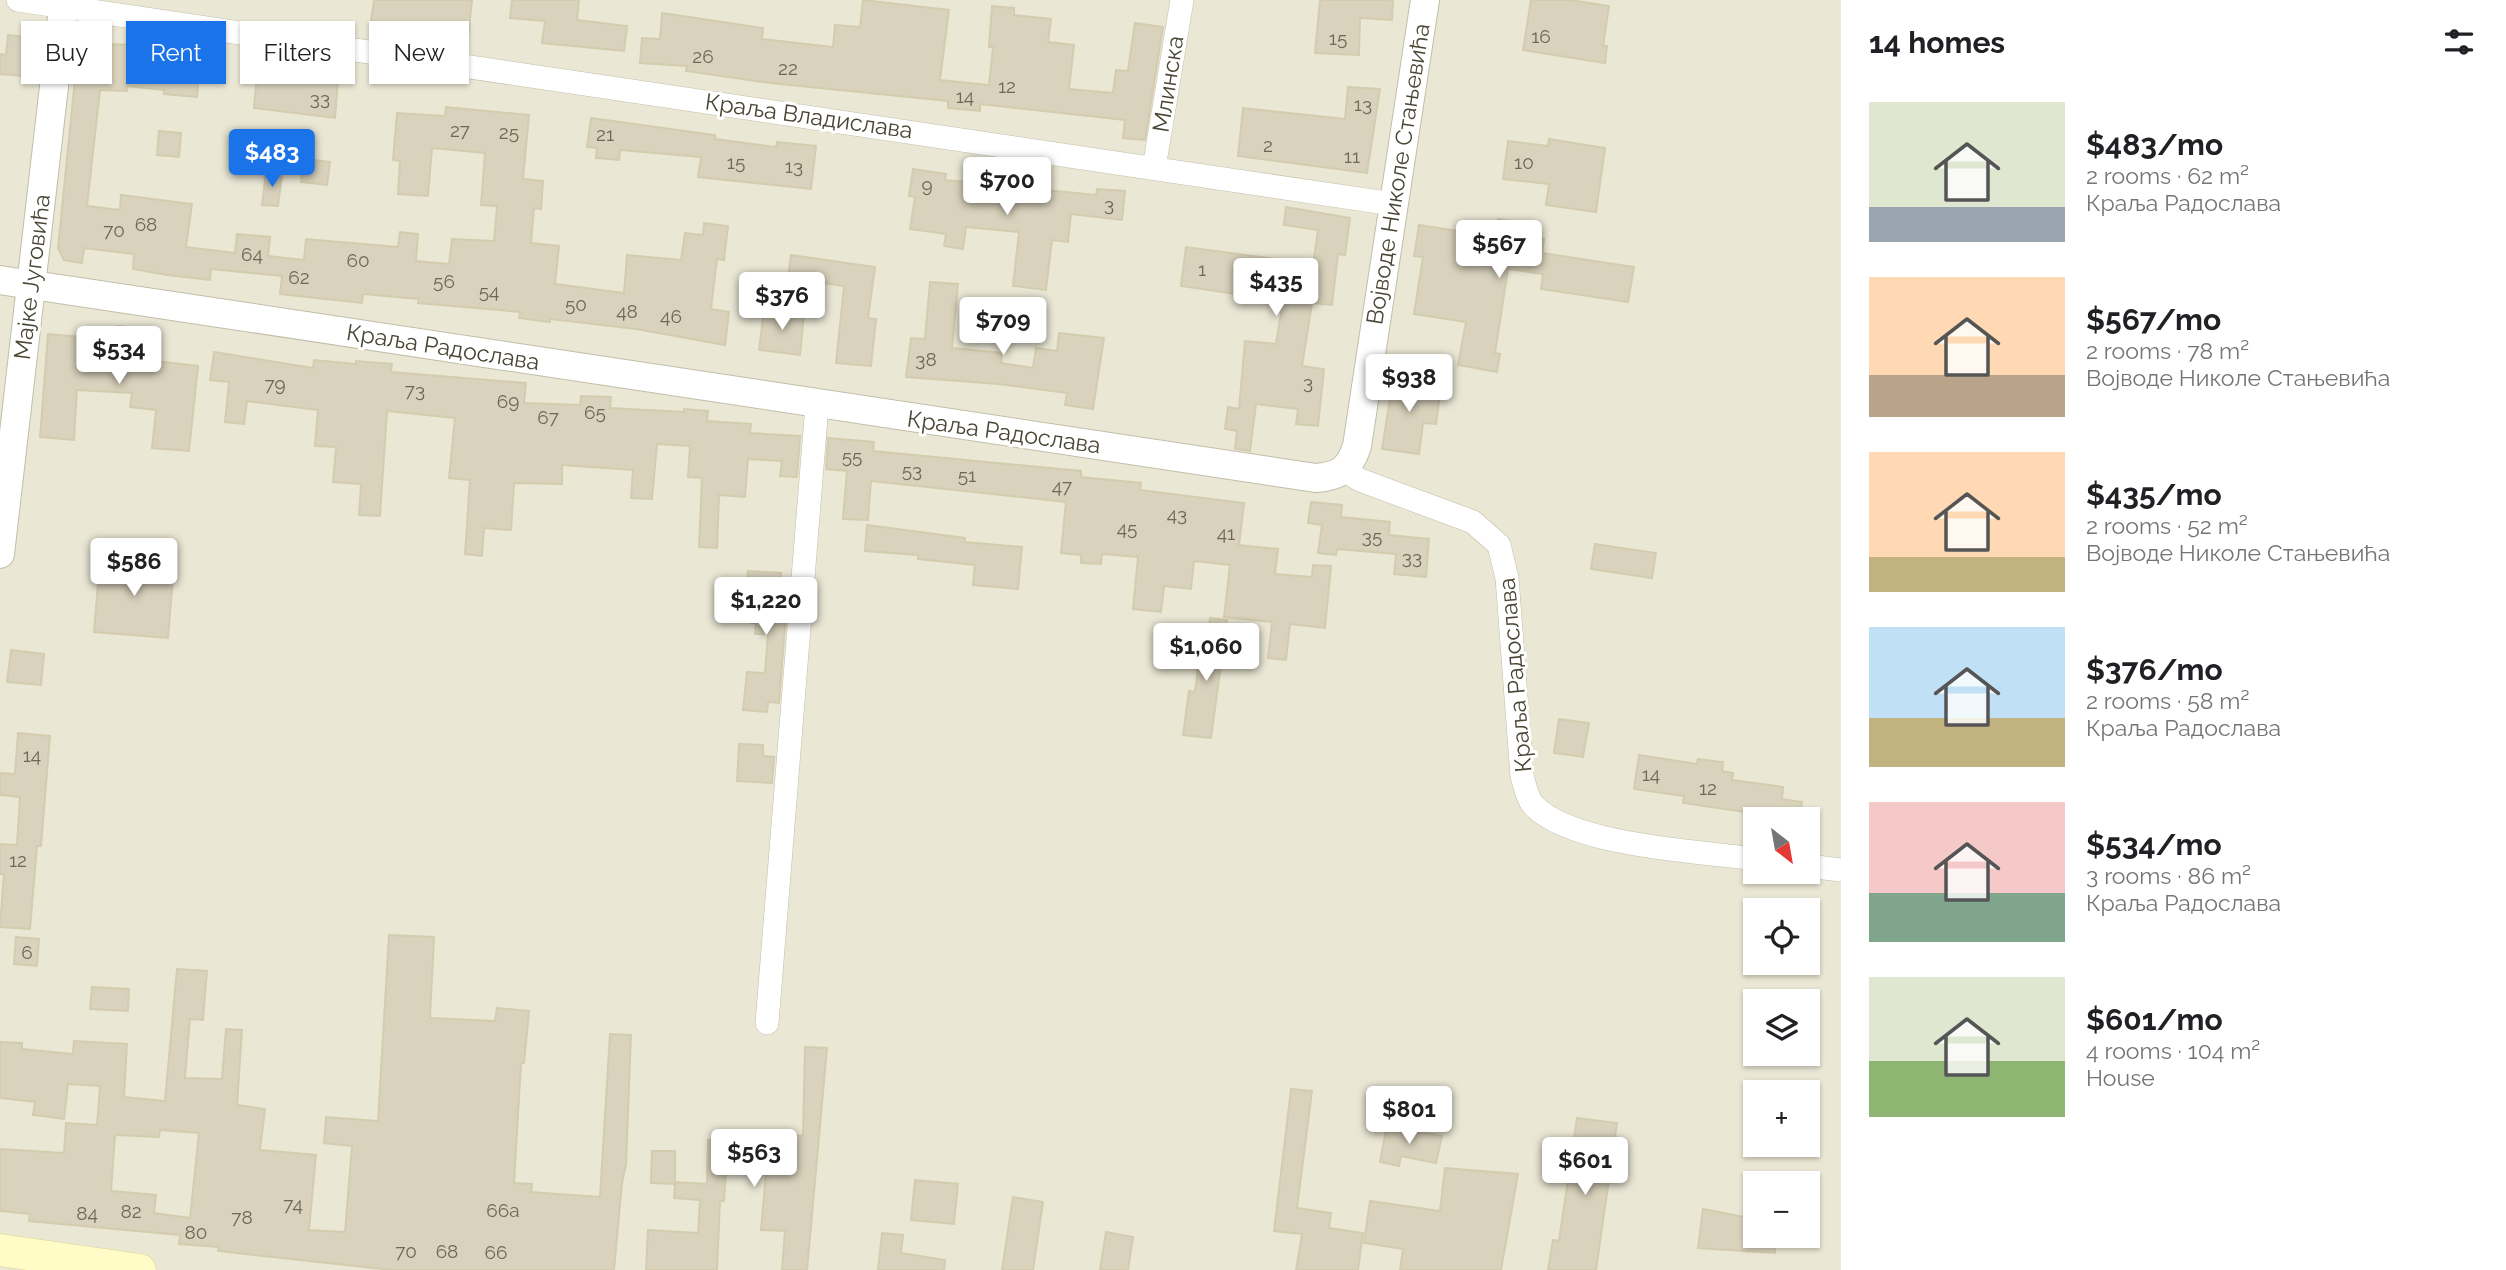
<!DOCTYPE html>
<html lang="en">
<head>
<meta charset="utf-8">
<style>
	:root { --surface:#fff; --page:#f6f6f6; --text:#202124; --muted:#757577; --accent:#1a73e8 }
	body { margin:0; font-family:Raleway,sans-serif; background:var(--page); color:var(--text); height:100vh; display:flex; flex-direction:column; font-size:26px; white-space:nowrap }
	* { box-sizing:border-box; margin:0 }
	p { font-size:23px; color:var(--muted) }
	.icon { flex:none; width:38px; height:38px; fill:none; stroke:currentColor; stroke-width:2; stroke-linecap:round; stroke-linejoin:round }
	.map { position:relative; flex:1; overflow:hidden }
	.panel { display:flex; flex-direction:column; background:var(--surface); width:665px }
	.panel>* { flex:none }
	.banner { position:absolute; left:21px; top:21px; width:665px; height:63px; display:flex; gap:14px }
	.needle { width:46px; rotate:149deg }
	.controls { position:absolute; left:1743px; top:807px; display:grid; gap:14px }
	.controls a { display:grid; place-items:center; width:77px; height:77px; border-radius:0px; background:var(--surface); box-shadow:0 2px 5px #0004; font-size:35px }
	.price { position:absolute; translate:-50% -60px; padding:0 16px; border-radius:7px; background:#fff; color:#222; font-size:23px; line-height:46px; filter:drop-shadow(0 2px 4px #0008) }
	.price::after { content:''; position:absolute; left:50%; top:42px; width:21px; height:16px; margin-left:-10px; background:inherit; clip-path:polygon(0 0,100% 0,50% 100%) }
	.price.active { background:var(--accent); color:#fff }
	ul { padding:0; list-style:none }
	li { display:flex; align-items:center; gap:21px; height:175px; padding:0 28px }
	li span { display:grid; place-items:center; flex:none; width:196px; height:140px; border-radius:0px; color:#555 }
	li>.icon { margin-inline-start:auto }
	span .icon { width:84px; height:84px; fill:#fffc; stroke-width:1 }
	li b { font-size:30px }
	h2 { display:flex; justify-content:space-between; align-items:center; height:84px; padding:0 28px; font-size:30px }
	.chip { padding:0 24px; border-radius:0px; background:var(--surface); box-shadow:0 2px 5px #0004; font-size:24px; line-height:63px }
	.chip.active { background:var(--accent); color:#fff }
	main { display:flex; flex:1; min-height:0 }
	.map>svg:first-child { display:block }
	.residential { fill:#eae7d5; fill-rule:evenodd }
	.building { fill:#d9d2bc; stroke:#d4ccae; stroke-width:2; fill-rule:evenodd }
	.lines { fill:none; stroke-linecap:round; stroke-linejoin:round }
	.minor-casing { stroke:#c2bea9; stroke-width:24 }
	.tertiary-casing { stroke:#c2bea9; stroke-width:30 }
	.secondary-casing { stroke:#dad592; stroke-width:33 }
	.minor { stroke:#fff; stroke-width:23 }
	.tertiary { stroke:#fff; stroke-width:28 }
	.secondary { stroke:#fffcc8; stroke-width:32 }
	.labels { text-anchor:middle; stroke-width:6; stroke-linejoin:round; paint-order:stroke }
	.number-label { font-size:19px; fill:#6e6957 }
	.street-label { font-size:23px; fill:#4a4635; stroke:#fff }
</style>
</head>
<body>
<main>
<div class="map">
<svg width="1841" height="1270" viewBox="0 0 1841 1270">
	<rect width="100%" height="100%" fill="#f6f4e8"/>
	<path class="residential" d="M 0,0 L 1841,0 L 1841,1270 L 0,1270 ZM 1755,819 L 1808,819 L 1808,872 L 1755,872 ZM 1755,910 L 1808,910 L 1808,962 L 1755,962 ZM 1755,1001 L 1808,1001 L 1808,1054 L 1755,1054 ZM 1755,1092 L 1808,1092 L 1808,1144 L 1755,1144 ZM 1755,1183 L 1808,1183 L 1808,1236 L 1755,1236 Z"/>
	<path class="building" d="M 374,0 L 472,0 L 468,38 L 371,21 Z
		M 512,0 L 579,0 L 577,20 L 627,26 L 624,51 L 542,43 L 545,21 L 510,18 Z
		M 863,0 L 949,10 L 940,80 L 989,85 L 993,47 L 989,47 L 992,6 L 1014,8 L 1014,15 L 1051,19 L 1048,42 L 1074,45 L 1069,89 L 1113,93 L 1116,70 L 1128,71 L 1135,23 L 1163,27 L 1145,140 L 1123,138 L 1125,120 L 980,104 L 980,111 L 948,108 L 948,101 L 770,83 L 686,71 L 687,66 L 640,63 L 642,38 L 660,39 L 662,13 L 763,28 L 762,39 L 833,47 L 835,25 L 860,27 Z
		M 1320,0 L 1393,0 L 1392,20 L 1360,18 L 1359,55 L 1315,53 Z
		M 1531,0 L 1570,0 L 1609,6 L 1603,46 L 1607,46 L 1605,63 L 1523,50 Z
		M 8,35 L 36,38 L 32,77 L 0,74 L 0,54 L 6,55 Z
		M 105,44 L 159,46 L 158,55 L 200,59 L 197,97 L 164,94 L 164,90 L 127,86 L 127,91 L 100,90 L 87,206 L 120,210 L 121,195 L 192,204 L 186,247 L 235,253 L 237,234 L 270,237 L 268,256 L 304,260 L 306,239 L 398,247 L 400,232 L 418,234 L 416,261 L 449,264 L 452,239 L 494,241 L 497,206 L 481,205 L 485,153 L 432,148 L 428,196 L 398,194 L 400,161 L 393,160 L 397,113 L 445,116 L 446,107 L 529,115 L 523,179 L 543,181 L 541,209 L 534,208 L 531,243 L 559,246 L 555,284 L 624,293 L 627,255 L 681,260 L 685,233 L 703,235 L 704,223 L 728,226 L 724,260 L 717,259 L 711,309 L 729,312 L 725,345 L 636,329 L 550,319 L 550,322 L 519,318 L 520,312 L 418,303 L 419,299 L 363,294 L 362,303 L 280,294 L 282,276 L 211,269 L 210,280 L 167,275 L 133,269 L 134,254 L 84,248 L 82,263 L 64,260 L 58,248 L 78,49 L 104,51 Z
		M 257,73 L 338,81 L 335,118 L 254,108 Z
		M 1348,87 L 1380,89 L 1367,173 L 1238,156 L 1243,108 L 1345,119 Z
		M 591,118 L 715,135 L 715,139 L 776,147 L 777,142 L 816,146 L 811,189 L 698,177 L 701,157 L 620,150 L 619,160 L 596,158 L 597,148 L 587,147 Z
		M 159,131 L 181,133 L 179,157 L 157,155 Z
		M 1549,139 L 1605,148 L 1596,212 L 1546,205 L 1549,184 L 1503,179 L 1508,141 L 1548,146 Z
		M 304,159 L 330,162 L 327,185 L 301,182 Z
		M 913,169 L 946,174 L 945,180 L 1096,195 L 1097,189 L 1125,191 L 1122,220 L 1071,214 L 1068,242 L 1052,240 L 1046,290 L 1013,286 L 1019,232 L 966,227 L 963,249 L 944,246 L 946,234 L 910,229 L 915,197 L 909,196 Z
		M 266,172 L 282,174 L 278,206 L 262,205 Z
		M 1286,207 L 1350,218 L 1345,255 L 1338,254 L 1332,305 L 1312,303 L 1302,366 L 1324,369 L 1318,426 L 1296,424 L 1298,409 L 1256,404 L 1250,451 L 1235,449 L 1237,431 L 1225,429 L 1228,407 L 1239,409 L 1245,341 L 1276,344 L 1283,301 L 1181,286 L 1186,247 L 1313,264 L 1318,230 L 1284,225 Z
		M 1498,219 L 1537,225 L 1535,238 L 1544,239 L 1542,253 L 1634,267 L 1628,302 L 1541,289 L 1543,274 L 1508,269 L 1495,353 L 1500,354 L 1497,372 L 1458,365 L 1466,322 L 1414,314 L 1423,257 L 1414,256 L 1419,225 L 1489,236 L 1489,231 L 1496,232 Z
		M 791,255 L 875,267 L 868,318 L 876,319 L 871,366 L 836,363 L 844,286 L 788,278 Z
		M 930,282 L 958,284 L 952,348 L 1002,353 L 1001,363 L 1033,368 L 1036,348 L 1057,351 L 1059,333 L 1104,338 L 1093,409 L 1065,405 L 1067,393 L 999,384 L 906,377 L 911,338 L 925,339 Z
		M 764,310 L 804,314 L 800,355 L 759,350 Z
		M 117,326 L 149,329 L 146,360 L 198,366 L 189,451 L 152,448 L 156,410 L 130,407 L 132,393 L 77,390 L 74,440 L 40,437 L 48,334 L 82,337 L 80,357 L 114,359 Z
		M 214,352 L 313,368 L 314,360 L 356,364 L 356,361 L 392,364 L 391,372 L 526,383 L 524,403 L 580,405 L 581,396 L 611,397 L 610,408 L 684,412 L 684,409 L 708,411 L 707,421 L 751,424 L 750,433 L 800,436 L 797,477 L 780,476 L 782,461 L 748,459 L 745,497 L 719,495 L 717,548 L 699,547 L 702,478 L 688,477 L 690,446 L 657,444 L 652,499 L 631,498 L 633,470 L 562,465 L 562,484 L 514,483 L 511,530 L 484,528 L 482,556 L 465,554 L 470,480 L 449,478 L 455,418 L 387,411 L 380,516 L 359,515 L 361,484 L 333,482 L 336,447 L 315,446 L 318,410 L 247,401 L 244,424 L 225,422 L 229,382 L 210,380 Z
		M 1394,373 L 1424,377 L 1422,393 L 1440,395 L 1436,424 L 1423,423 L 1419,454 L 1382,449 Z
		M 828,438 L 874,442 L 873,451 L 1081,471 L 1081,477 L 1141,483 L 1140,490 L 1244,503 L 1239,545 L 1278,549 L 1275,574 L 1312,577 L 1313,565 L 1331,566 L 1325,628 L 1290,624 L 1286,660 L 1268,658 L 1272,622 L 1224,617 L 1230,565 L 1194,561 L 1191,589 L 1164,586 L 1161,612 L 1133,609 L 1138,557 L 1102,554 L 1101,564 L 1081,563 L 1081,555 L 1061,553 L 1066,502 L 871,481 L 868,520 L 843,519 L 847,471 L 826,469 Z
		M 1311,502 L 1342,505 L 1341,517 L 1390,522 L 1389,535 L 1429,539 L 1426,577 L 1394,574 L 1396,554 L 1337,549 L 1336,555 L 1318,553 L 1322,525 L 1308,523 Z
		M 867,525 L 965,538 L 965,542 L 1022,547 L 1018,589 L 973,585 L 975,565 L 918,559 L 918,555 L 865,551 Z
		M 1595,544 L 1656,553 L 1652,578 L 1591,569 Z
		M 100,559 L 174,564 L 168,638 L 94,632 Z
		M 748,571 L 781,573 L 780,586 L 788,586 L 779,703 L 768,702 L 767,712 L 743,710 L 747,672 L 765,673 L 768,634 L 755,634 L 756,623 L 751,623 L 751,614 L 745,613 Z
		M 1210,618 L 1227,620 L 1211,738 L 1183,735 L 1189,691 L 1195,692 L 1202,637 L 1208,638 Z
		M 11,650 L 44,654 L 41,685 L 7,682 Z
		M 1559,719 L 1589,723 L 1583,757 L 1554,753 Z
		M 18,733 L 50,736 L 41,846 L 37,846 L 30,929 L 0,927 L 4,874 L 0,874 L 0,844 L 17,845 L 20,797 L 0,795 L 0,773 L 15,774 Z
		M 739,744 L 763,745 L 763,756 L 774,757 L 772,783 L 737,781 Z
		M 1639,755 L 1697,764 L 1698,759 L 1723,762 L 1722,771 L 1733,773 L 1732,780 L 1783,787 L 1782,799 L 1802,802 L 1800,819 L 1744,819 L 1745,812 L 1683,803 L 1684,796 L 1634,789 Z
		M 389,935 L 434,937 L 430,1018 L 495,1021 L 497,1008 L 529,1011 L 524,1063 L 521,1063 L 514,1183 L 532,1184 L 531,1192 L 600,1197 L 610,1034 L 631,1035 L 626,1165 L 622,1183 L 614,1270 L 392,1270 L 218,1251 L 219,1247 L 179,1244 L 180,1235 L 29,1221 L 30,1214 L 0,1211 L 0,1149 L 64,1153 L 66,1123 L 97,1125 L 100,1086 L 68,1084 L 64,1119 L 33,1115 L 35,1102 L 0,1098 L 0,1042 L 22,1043 L 22,1049 L 73,1054 L 74,1041 L 127,1044 L 124,1097 L 165,1101 L 177,969 L 207,971 L 203,1020 L 190,1019 L 185,1078 L 222,1079 L 226,1029 L 242,1030 L 237,1105 L 265,1109 L 260,1150 L 316,1155 L 309,1230 L 345,1232 L 352,1146 L 324,1143 L 326,1117 L 378,1121 ZM 160,1130 L 199,1133 L 190,1218 L 154,1213 L 156,1195 L 111,1191 L 115,1135 L 159,1137 Z
		M 16,937 L 39,939 L 37,966 L 14,964 Z
		M 92,987 L 129,989 L 128,1011 L 90,1009 Z
		M 805,1047 L 827,1048 L 807,1270 L 782,1270 L 785,1231 L 761,1230 L 766,1173 L 726,1171 L 724,1201 L 720,1201 L 717,1270 L 646,1270 L 648,1230 L 698,1233 L 700,1200 L 674,1198 L 675,1182 L 707,1184 L 708,1140 L 789,1141 L 790,1135 L 803,1136 Z
		M 1291,1089 L 1312,1091 L 1297,1208 L 1331,1213 L 1329,1228 L 1363,1233 L 1358,1270 L 1296,1270 L 1302,1234 L 1274,1231 Z
		M 1577,1118 L 1617,1123 L 1596,1270 L 1548,1270 L 1553,1240 L 1559,1241 Z
		M 1387,1125 L 1442,1136 L 1436,1163 L 1401,1156 L 1399,1166 L 1380,1162 Z
		M 652,1151 L 675,1151 L 675,1184 L 651,1183 Z
		M 1445,1168 L 1518,1174 L 1501,1270 L 1400,1270 L 1403,1249 L 1364,1243 L 1370,1201 L 1440,1211 Z
		M 915,1180 L 958,1184 L 954,1224 L 911,1220 Z
		M 1013,1197 L 1043,1202 L 1033,1270 L 1002,1270 Z
		M 1703,1209 L 1755,1219 L 1755,1236 L 1776,1236 L 1775,1253 L 1698,1248 Z
		M 1106,1232 L 1133,1237 L 1128,1270 L 1100,1270 Z
		M 882,1233 L 903,1235 L 901,1253 L 945,1260 L 944,1270 L 878,1270 Z"/>
	<g class="lines">
		<g class="minor-casing">
			<path id="minor" d="M 18,0 L 1393,204
				M 1154,168 L 1182,0
				M 1345,471 L 1360,480 L 1473,522 L 1499,545 L 1507,578 L 1522,776 C 1525,785 1527,799 1534,806 C 1574,846 1698,851 1755,859
				M 1808,866 L 1841,870
				M 767,1023 L 817,405"/>
		</g>
		<g class="tertiary-casing">
			<path id="tertiary" d="M 0,280 L 1316,478 C 1340,476 1349,470 1357,446 L 1425,0
				M 0,554 L 64,0"/>
		</g>
		<g class="secondary-casing">
			<path id="secondary" d="M 0,1250 L 140,1270"/>
		</g>
		<use href="#minor" class="minor"/>
		<use href="#tertiary" class="tertiary"/>
		<use href="#secondary" class="secondary"/>
	</g>
	<g class="labels">
		<g class="number-label">
			<text x="1541" y="43">16</text>
			<text x="1338" y="45">15</text>
			<text x="703" y="63">26</text>
			<text x="788" y="75">22</text>
			<text x="1007" y="93">12</text>
			<text x="965" y="103">14</text>
			<text x="320" y="105">33</text>
			<text x="1363" y="111">13</text>
			<text x="460" y="137">27</text>
			<text x="509" y="139">25</text>
			<text x="605" y="141">21</text>
			<text x="1268" y="152">2</text>
			<text x="1352" y="163">11</text>
			<text x="736" y="169">15</text>
			<text x="1524" y="169">10</text>
			<text x="794" y="173">13</text>
			<text x="927" y="192">9</text>
			<text x="1109" y="211">3</text>
			<text x="146" y="231">68</text>
			<text x="114" y="237">70</text>
			<text x="252" y="261">64</text>
			<text x="358" y="267">60</text>
			<text x="1202" y="276">1</text>
			<text x="299" y="284">62</text>
			<text x="444" y="288">56</text>
			<text x="489" y="298">54</text>
			<text x="576" y="311">50</text>
			<text x="627" y="318">48</text>
			<text x="671" y="323">46</text>
			<text x="926" y="366">38</text>
			<text x="1308" y="389">3</text>
			<text x="275" y="391">79</text>
			<text x="415" y="397">73</text>
			<text x="508" y="408">69</text>
			<text x="595" y="419">65</text>
			<text x="548" y="424">67</text>
			<text x="852" y="463">55</text>
			<text x="912" y="477">53</text>
			<text x="967" y="482">51</text>
			<text x="1062" y="493">47</text>
			<text x="1177" y="521">43</text>
			<text x="1127" y="535">45</text>
			<text x="1226" y="540">41</text>
			<text x="1372" y="543">35</text>
			<text x="1412" y="564">33</text>
			<text x="32" y="762">14</text>
			<text x="1651" y="781">14</text>
			<text x="1708" y="795">12</text>
			<text x="18" y="867">12</text>
			<text x="27" y="959">6</text>
			<text x="293" y="1211">74</text>
			<text x="503" y="1217">66a</text>
			<text x="131" y="1218">82</text>
			<text x="87" y="1220">84</text>
			<text x="242" y="1224">78</text>
			<text x="196" y="1239">80</text>
			<text x="406" y="1258">70</text>
			<text x="447" y="1258">68</text>
			<text x="496" y="1259">66</text>
		</g>
		<g class="street-label">
			<text transform="translate(1168 84) rotate(-81)" y="8">Млинска</text>
			<text transform="translate(809 116) rotate(8)" y="8">Краља Владислава</text>
			<text transform="translate(1398 174) rotate(-81)" y="8">Војводе Николе Стањевића</text>
			<text transform="translate(32 277) rotate(-83)" y="8">Мајке Југовића</text>
			<text transform="translate(443 347) rotate(9)" y="8">Краља Радослава</text>
			<text transform="translate(1004 432) rotate(8)" y="8">Краља Радослава</text>
			<text transform="translate(1515 675) rotate(-95)" y="8">Краља Радослава</text>
		</g>
	</g>
</svg>
<div class="controls">
<a><svg class="needle" viewBox="-14 -14 28 28"><path d="M0-13l5 13h-10z" fill="#e53935"/><path d="M0 13l5-13h-10z" fill="#757577"/></svg></a>
<a><svg class="icon" aria-label="locate" viewBox="0 0 24 24"><circle cx="12" cy="12" r="6"/><path d="M12 2v4M12 18v4M2 12h4M18 12h4"/></svg></a>
<a><svg class="icon" aria-label="layers" viewBox="0 0 24 24"><path d="M12 4l9 5-9 5-9-5zM3 14l9 5 9-5"/></svg></a>
<a>+</a>
<a>−</a>
</div>
<b class="price active" style="left:272px;top:189px">$483</b>
<b class="price" style="left:1007px;top:217px">$700</b>
<b class="price" style="left:1499px;top:280px">$567</b>
<b class="price" style="left:1276px;top:318px">$435</b>
<b class="price" style="left:782px;top:332px">$376</b>
<b class="price" style="left:1003px;top:357px">$709</b>
<b class="price" style="left:119px;top:386px">$534</b>
<b class="price" style="left:1409px;top:414px">$938</b>
<b class="price" style="left:134px;top:598px">$586</b>
<b class="price" style="left:766px;top:637px">$1,220</b>
<b class="price" style="left:1206px;top:683px">$1,060</b>
<b class="price" style="left:1409px;top:1146px">$801</b>
<b class="price" style="left:754px;top:1189px">$563</b>
<b class="price" style="left:1585px;top:1197px">$601</b>
<div class="banner">
<a class="chip">Buy</a>
<a class="chip active">Rent</a>
<a class="chip">Filters</a>
<a class="chip">New</a>
</div>
</div>
<section class="panel">
<h2>14 homes<svg class="icon" aria-label="filters" viewBox="0 0 24 24"><path d="M4 7h16M4 17h16"/><circle cx="9" cy="7" r="2"/><circle cx="15" cy="17" r="2"/></svg></h2>
<ul>
<li><span style="background:linear-gradient(#dfe7d0 75%,#9aa5b1 0)"><svg class="icon" aria-label="home" viewBox="0 0 24 24"><path d="M3 11l9-7 9 7M6 9v11h12V9"/></svg></span><div><b>$483/mo</b><p>2 rooms · 62 m²</p><p>Краља Радослава</p></div></li>
<li><span style="background:linear-gradient(#ffd9b3 70%,#b9a48a 0)"><svg class="icon" aria-label="home" viewBox="0 0 24 24"><path d="M3 11l9-7 9 7M6 9v11h12V9"/></svg></span><div><b>$567/mo</b><p>2 rooms · 78 m²</p><p>Војводе Николе Стањевића</p></div></li>
<li><span style="background:linear-gradient(#ffd9b3 75%,#c2b280 0)"><svg class="icon" aria-label="home" viewBox="0 0 24 24"><path d="M3 11l9-7 9 7M6 9v11h12V9"/></svg></span><div><b>$435/mo</b><p>2 rooms · 52 m²</p><p>Војводе Николе Стањевића</p></div></li>
<li><span style="background:linear-gradient(#bfe0f5 65%,#c2b280 0)"><svg class="icon" aria-label="home" viewBox="0 0 24 24"><path d="M3 11l9-7 9 7M6 9v11h12V9"/></svg></span><div><b>$376/mo</b><p>2 rooms · 58 m²</p><p>Краља Радослава</p></div></li>
<li><span style="background:linear-gradient(#f6c9c9 65%,#7fa58c 0)"><svg class="icon" aria-label="home" viewBox="0 0 24 24"><path d="M3 11l9-7 9 7M6 9v11h12V9"/></svg></span><div><b>$534/mo</b><p>3 rooms · 86 m²</p><p>Краља Радослава</p></div></li>
<li><span style="background:linear-gradient(#dfe7d0 60%,#8fb573 0)"><svg class="icon" aria-label="home" viewBox="0 0 24 24"><path d="M3 11l9-7 9 7M6 9v11h12V9"/></svg></span><div><b>$601/mo</b><p>4 rooms · 104 m²</p><p>House</p></div></li>
</ul>
</section>
</main>
</body>
</html>
